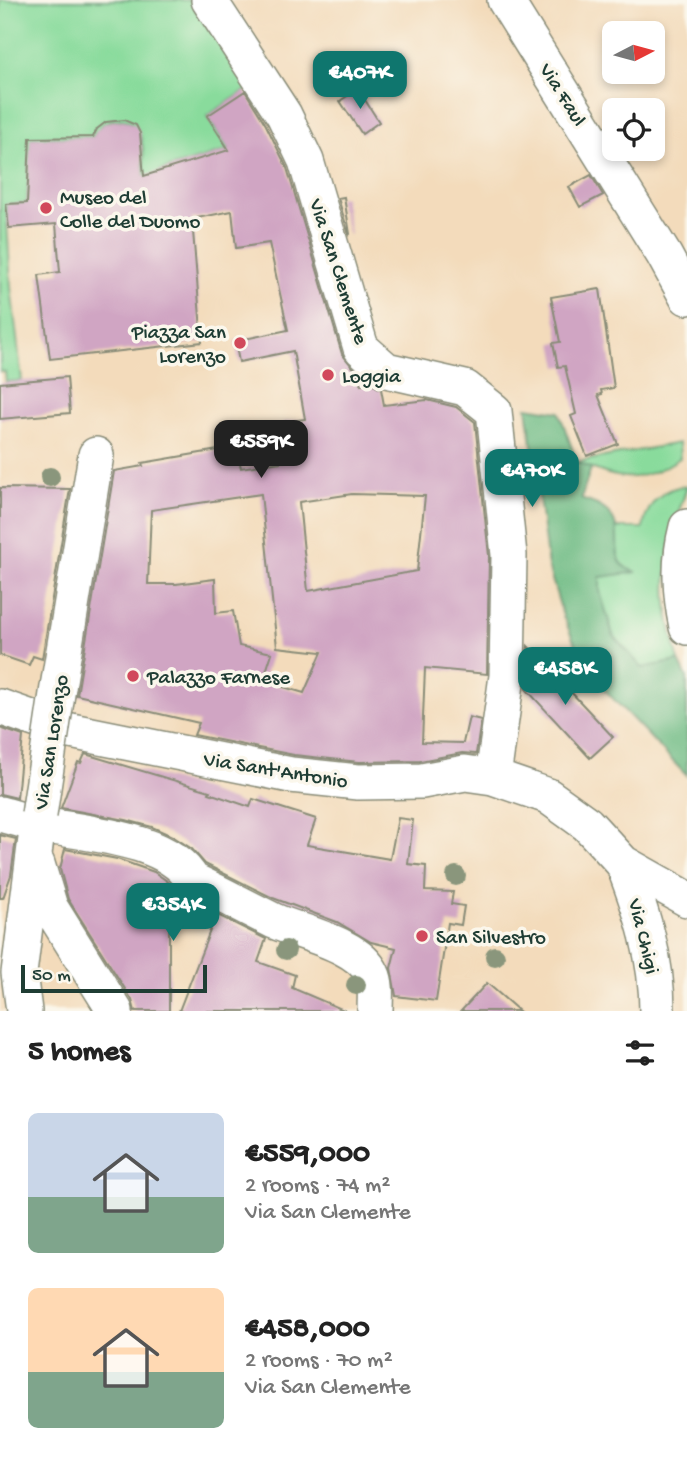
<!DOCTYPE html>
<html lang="en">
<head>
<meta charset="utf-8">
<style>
	:root { --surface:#fff; --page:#f6f6f6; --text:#222; --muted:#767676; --accent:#0f766e }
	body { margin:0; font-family:"Gochi Hand",sans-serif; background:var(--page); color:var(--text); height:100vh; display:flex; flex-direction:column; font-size:26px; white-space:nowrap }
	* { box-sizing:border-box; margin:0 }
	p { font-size:23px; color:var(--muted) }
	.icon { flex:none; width:38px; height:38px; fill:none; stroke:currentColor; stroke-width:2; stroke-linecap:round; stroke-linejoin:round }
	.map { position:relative; height:1011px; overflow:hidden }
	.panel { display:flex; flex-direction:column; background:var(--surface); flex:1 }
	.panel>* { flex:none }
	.needle { width:46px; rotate:84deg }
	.tools { position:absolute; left:602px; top:21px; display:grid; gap:14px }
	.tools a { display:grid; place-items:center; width:63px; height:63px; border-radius:10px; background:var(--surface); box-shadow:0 4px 10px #0003; font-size:35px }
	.scale { position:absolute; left:21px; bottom:18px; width:186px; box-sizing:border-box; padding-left:7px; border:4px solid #1f3d34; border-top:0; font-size:19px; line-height:24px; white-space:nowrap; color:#1f3d34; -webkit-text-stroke:5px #fbf7ec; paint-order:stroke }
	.price { position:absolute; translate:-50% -60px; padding:0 16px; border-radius:14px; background:var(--accent); color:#fff; font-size:23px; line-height:46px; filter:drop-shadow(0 2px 4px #0008) }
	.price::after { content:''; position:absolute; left:50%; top:42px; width:21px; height:16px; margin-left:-10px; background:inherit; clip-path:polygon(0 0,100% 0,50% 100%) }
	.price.active { background:#222; color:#fff }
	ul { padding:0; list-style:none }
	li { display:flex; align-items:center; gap:21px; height:175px; padding:0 28px }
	li span { display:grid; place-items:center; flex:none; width:196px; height:140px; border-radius:10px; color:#555 }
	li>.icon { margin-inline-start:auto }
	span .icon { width:84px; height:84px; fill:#fffc; stroke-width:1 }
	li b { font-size:30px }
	h2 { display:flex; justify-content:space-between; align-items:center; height:84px; padding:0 28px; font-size:30px }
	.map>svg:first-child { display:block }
	.green { fill:#89db9c; stroke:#548c68; stroke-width:2 }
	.forest { fill:#6ebb84; stroke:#467c5c; stroke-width:2 }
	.building { fill:#d0a5c3; fill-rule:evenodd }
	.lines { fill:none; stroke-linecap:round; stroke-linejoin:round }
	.minor-casing { stroke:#898c78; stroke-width:38 }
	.minor { stroke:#fff; stroke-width:35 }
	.minor-bridge-casing { stroke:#898c78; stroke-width:38; stroke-linecap:butt }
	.minor-bridge { stroke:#fff; stroke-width:35 }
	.tree { fill:#8a967c }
	.poi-dot { fill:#d1495b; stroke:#fbf7ec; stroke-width:2.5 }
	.labels { text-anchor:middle; stroke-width:7; stroke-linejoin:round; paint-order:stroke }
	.street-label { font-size:21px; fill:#1f3d34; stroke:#fbf7ec }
	.poi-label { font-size:21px; fill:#1f3d34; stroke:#fbf7ec; text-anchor:start }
</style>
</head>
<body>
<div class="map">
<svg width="687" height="1011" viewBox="0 0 687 1011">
	<rect width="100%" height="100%" fill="#fbf7ec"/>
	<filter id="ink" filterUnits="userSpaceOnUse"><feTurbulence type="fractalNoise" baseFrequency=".0143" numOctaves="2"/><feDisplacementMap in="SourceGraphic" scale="14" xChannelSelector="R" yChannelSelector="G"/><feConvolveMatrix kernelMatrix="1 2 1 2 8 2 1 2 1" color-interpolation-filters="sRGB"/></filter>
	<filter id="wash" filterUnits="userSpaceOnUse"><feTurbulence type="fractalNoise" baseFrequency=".00686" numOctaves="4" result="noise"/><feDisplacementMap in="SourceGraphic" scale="28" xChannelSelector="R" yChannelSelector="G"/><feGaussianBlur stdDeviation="1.57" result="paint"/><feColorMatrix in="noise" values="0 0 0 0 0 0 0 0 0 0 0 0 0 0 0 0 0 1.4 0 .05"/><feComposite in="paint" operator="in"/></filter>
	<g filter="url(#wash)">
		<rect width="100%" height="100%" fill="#f3dbbb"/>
		<path class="green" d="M 0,0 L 197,0 L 253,86 L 207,116 L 229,150 L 160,171 L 145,186 C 143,163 149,114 114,120 C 103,121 97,129 93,137 L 31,138 L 27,203 L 6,205 L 11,287 L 22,381 L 6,382 L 5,372 L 0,372 Z
			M 679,443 L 680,458 C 639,485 620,481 577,462 Z
			M 687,486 C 684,500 677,513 674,527 C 662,581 664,609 679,661 L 642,668 L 613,635 L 600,592 L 600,577 L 634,572 C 614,567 617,546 616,528 L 643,528 C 647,504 662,487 687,486 Z"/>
		<path class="forest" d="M 527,407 L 559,412 L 577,462 L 591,468 L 581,499 C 592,503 604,506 611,516 C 626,536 604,565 637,572 L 600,577 L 600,592 L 613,635 L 642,668 L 679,661 L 687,678 L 687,776 L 600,685 L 577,648 L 563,616 L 548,566 Z"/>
		<g id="blocks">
			<path class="building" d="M 358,89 L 379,122 L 362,134 L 340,101 Z
				M 245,91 L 266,125 L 287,168 L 342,354 L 356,371 L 361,385 L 370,383 L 381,389 L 384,405 L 427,400 L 456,407 L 475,422 L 489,556 L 487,674 L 425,668 L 422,742 L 463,743 L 469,717 L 481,720 L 476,754 L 462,753 L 420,761 L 359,762 L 294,755 L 194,735 L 199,723 L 77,695 L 114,471 L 143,466 L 142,463 L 236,447 L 241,468 L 288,461 L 284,422 L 305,419 L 293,351 L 239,362 L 235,341 L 288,330 L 269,243 L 236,248 L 232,211 L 192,219 L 202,342 L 50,359 L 39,275 L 60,272 L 56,224 L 9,228 L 6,204 L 27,203 L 30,138 L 93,137 L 97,129 L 106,122 L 124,120 L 136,125 L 140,133 L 144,176 L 229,150 L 207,116 ZM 261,494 L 277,647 L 322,652 L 304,693 L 263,681 L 272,653 L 239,646 L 233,611 L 216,613 L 215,579 L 176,584 L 148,584 L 151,510 ZM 352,494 L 425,496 L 417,571 L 308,591 L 299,502 Z
				M 591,175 L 603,195 L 580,207 L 569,187 Z
				M 344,197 L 350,234 L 349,235 L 338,198 Z
				M 600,289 L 614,388 L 601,390 L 602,394 L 598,395 L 618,444 L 587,456 L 571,416 L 576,414 L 565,366 L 558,367 L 553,343 L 560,342 L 551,297 Z
				M 67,377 L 70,413 L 0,419 L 0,383 Z
				M 0,488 L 70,489 L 42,659 L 33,656 L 29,665 L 0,655 Z
				M 528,646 L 613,737 L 590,758 L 526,689 Z
				M 0,728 L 23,736 L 17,798 L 0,794 Z
				M 85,754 L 210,791 L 209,793 L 250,807 L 253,799 L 316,819 L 307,845 L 390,859 L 398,818 L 413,820 L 408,864 L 426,866 L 425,891 L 453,892 L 451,904 L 464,906 L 461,925 L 448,923 L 436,1001 L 396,996 L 391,968 L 396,948 L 371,942 L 337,922 L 273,898 L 205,864 L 192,849 L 172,836 L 152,827 L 126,820 L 61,808 L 78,762 L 81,763 Z
				M 0,835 L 16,839 L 11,875 L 3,898 L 0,898 Z
				M 65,849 L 117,859 L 154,872 L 167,881 L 183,898 L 266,939 L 258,962 L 295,975 L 292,988 L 346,1011 L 179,1011 L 211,928 L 169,910 L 169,1011 L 135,1011 L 132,1000 L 68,899 L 60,869 Z
				M 487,983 L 519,1011 L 461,1011 Z"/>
		</g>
	</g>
	<g filter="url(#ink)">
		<use href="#blocks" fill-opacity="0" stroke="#898c78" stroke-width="2"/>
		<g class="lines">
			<g class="minor-casing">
				<path id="minor" d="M 209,0 L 284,115 L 306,161 L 361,348 L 386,370 L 465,388 L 494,411 L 509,555 L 507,676 L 493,777
					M 505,0 L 664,255 L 687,297
					M 687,527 C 678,562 680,593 687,627
					M 58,687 L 96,455
					M 0,707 L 66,730 L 291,775 L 358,782 L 422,781 L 465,773 L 493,777 L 548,796 L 587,824 L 623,863 L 687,899
					M 0,814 C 12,817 25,821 37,824 C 80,833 169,837 192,880 C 220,893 247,908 274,921 C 301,933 359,944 372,974 C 377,984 375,1000 375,1011
					M 623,863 C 642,912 657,957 657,1011
					M 37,864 L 50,907 L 115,1011
					M 24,1011 L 19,973 L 39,815"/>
			</g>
			<use href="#minor" class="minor"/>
			<g class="minor-bridge-casing">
				<path id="minor-bridge" d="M 39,815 L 58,687"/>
			</g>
			<use href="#minor-bridge" class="minor-bridge"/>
		</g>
		<g class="tree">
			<circle cx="50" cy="477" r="10"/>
			<circle cx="456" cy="876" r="10"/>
			<circle cx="286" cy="950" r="10"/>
			<circle cx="495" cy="956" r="10"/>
			<circle cx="356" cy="985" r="10"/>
		</g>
	</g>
	<g class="poi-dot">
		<circle cx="46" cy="208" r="7"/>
		<circle cx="240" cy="343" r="7"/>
		<circle cx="328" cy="375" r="7"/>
		<circle cx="133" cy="676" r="7"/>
		<circle cx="422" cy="936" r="7"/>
	</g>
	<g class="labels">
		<g class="street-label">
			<text transform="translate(564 94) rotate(58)" y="7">Via Faul</text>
			<text transform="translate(340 271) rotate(72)" y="7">Via San Clemente</text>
			<text transform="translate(50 742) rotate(-81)" y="7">Via San Lorenzo</text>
			<text transform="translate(276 769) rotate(9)" y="7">Via Sant'Antonio</text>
			<text transform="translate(645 936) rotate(76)" y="7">Via Chigi</text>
		</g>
		<g class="poi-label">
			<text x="60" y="203">Museo del<tspan x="60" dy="24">Colle del Duomo</tspan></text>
			<text x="226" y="338" text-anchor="end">Piazza San<tspan x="226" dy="24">Lorenzo</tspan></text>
			<text x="342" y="382">Loggia</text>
			<text x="147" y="683">Palazzo Farnese</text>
			<text x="436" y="943">San Silvestro</text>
		</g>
	</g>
</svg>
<div class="tools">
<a><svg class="needle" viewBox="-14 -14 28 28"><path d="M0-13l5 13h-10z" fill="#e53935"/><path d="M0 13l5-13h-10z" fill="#767676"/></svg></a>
<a><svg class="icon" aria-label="locate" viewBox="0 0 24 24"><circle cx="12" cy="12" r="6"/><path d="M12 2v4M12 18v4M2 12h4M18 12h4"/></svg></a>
</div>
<div class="scale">50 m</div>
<b class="price" style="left:360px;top:111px">€407K</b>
<b class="price active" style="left:261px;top:480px">€559K</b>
<b class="price" style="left:532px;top:509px">€470K</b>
<b class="price" style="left:565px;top:707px">€458K</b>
<b class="price" style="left:173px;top:943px">€354K</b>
</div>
<section class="panel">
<h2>5 homes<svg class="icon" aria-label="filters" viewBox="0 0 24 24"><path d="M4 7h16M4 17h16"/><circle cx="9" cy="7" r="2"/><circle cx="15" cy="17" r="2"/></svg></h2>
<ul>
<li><span style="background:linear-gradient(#c9d6e8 60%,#7fa58c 0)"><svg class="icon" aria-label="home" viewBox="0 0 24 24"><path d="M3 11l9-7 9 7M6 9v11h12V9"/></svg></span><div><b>€559,000</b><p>2 rooms · 74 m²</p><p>Via San Clemente</p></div></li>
<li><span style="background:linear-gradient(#ffd9b3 60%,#7fa58c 0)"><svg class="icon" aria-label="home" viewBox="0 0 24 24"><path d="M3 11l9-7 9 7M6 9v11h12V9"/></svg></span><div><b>€458,000</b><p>2 rooms · 70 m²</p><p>Via San Clemente</p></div></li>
</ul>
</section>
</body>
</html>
